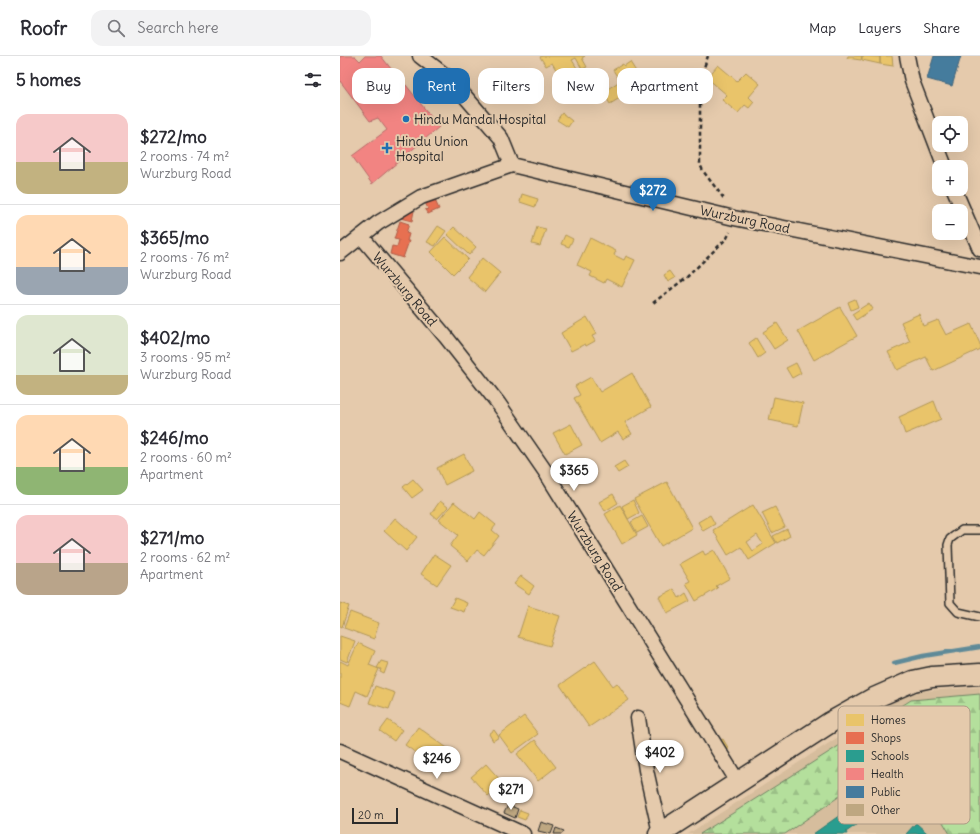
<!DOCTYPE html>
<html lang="en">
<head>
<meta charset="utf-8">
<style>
	:root { --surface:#fff; --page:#f2f2f3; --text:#2b2b33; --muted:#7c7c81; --line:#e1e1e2; --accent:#1f6fb2 }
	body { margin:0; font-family:Delius,sans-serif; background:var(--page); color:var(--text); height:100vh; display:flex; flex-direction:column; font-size:15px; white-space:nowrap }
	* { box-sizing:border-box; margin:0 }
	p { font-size:13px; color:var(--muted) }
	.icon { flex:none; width:22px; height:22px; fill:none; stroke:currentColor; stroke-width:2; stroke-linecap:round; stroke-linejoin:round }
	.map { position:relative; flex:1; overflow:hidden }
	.sheet { display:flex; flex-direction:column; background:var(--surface); width:340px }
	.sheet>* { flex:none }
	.banner { position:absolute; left:12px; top:12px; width:380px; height:36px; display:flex; gap:8px }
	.controls { position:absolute; left:592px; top:60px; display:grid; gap:8px }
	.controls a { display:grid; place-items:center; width:36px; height:36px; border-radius:8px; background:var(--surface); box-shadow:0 4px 16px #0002; font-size:20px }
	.scale { position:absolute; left:12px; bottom:10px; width:46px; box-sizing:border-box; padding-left:4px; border:2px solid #2b2b2b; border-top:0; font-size:11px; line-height:14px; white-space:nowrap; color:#2b2b2b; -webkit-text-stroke:3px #e5caac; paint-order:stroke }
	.price { position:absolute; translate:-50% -34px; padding:0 9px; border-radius:14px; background:#fff; color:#222; font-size:13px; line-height:26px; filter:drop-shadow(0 1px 2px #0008) }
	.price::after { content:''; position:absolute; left:50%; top:24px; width:12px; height:9px; margin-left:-6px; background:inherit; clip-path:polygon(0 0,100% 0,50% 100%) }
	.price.current { background:var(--accent); color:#fff }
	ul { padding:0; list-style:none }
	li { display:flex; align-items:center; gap:12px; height:100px; padding:0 16px }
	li+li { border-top:1px solid var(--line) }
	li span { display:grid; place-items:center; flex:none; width:112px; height:80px; border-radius:12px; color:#555 }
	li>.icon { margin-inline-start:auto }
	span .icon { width:48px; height:48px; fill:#fffc; stroke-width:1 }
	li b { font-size:17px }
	h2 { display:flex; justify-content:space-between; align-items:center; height:48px; padding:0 16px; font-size:17px }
	.pill { padding:0 14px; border-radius:12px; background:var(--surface); box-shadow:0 4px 16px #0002; font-size:14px; line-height:36px }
	.pill.current { background:var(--accent); color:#fff }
	header { display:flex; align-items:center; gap:24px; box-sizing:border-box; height:56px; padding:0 20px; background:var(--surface); border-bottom:1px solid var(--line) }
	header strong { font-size:19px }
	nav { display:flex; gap:22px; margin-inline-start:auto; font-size:14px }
	.search { width:280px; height:36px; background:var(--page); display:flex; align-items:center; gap:10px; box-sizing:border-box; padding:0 14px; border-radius:12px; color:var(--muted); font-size:15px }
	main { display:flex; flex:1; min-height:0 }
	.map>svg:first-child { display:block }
	.built { fill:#d6bd9d }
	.forest { fill:url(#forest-firs); stroke:#708564 }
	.homes { fill:#e9c46a; stroke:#b09657; fill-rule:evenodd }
	.shops { fill:#e76f51; stroke:#af5b46 }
	.schools { fill:#2a9d8f; stroke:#2a7b71 }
	.health { fill:#f28482; stroke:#b66968 }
	.public { fill:#457b9d; stroke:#3d637b }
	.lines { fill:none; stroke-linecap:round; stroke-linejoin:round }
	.stream { stroke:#5e8a98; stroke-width:4.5 }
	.building { fill:#bea781; stroke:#2b2b2b }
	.service-casing { stroke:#2b2b2b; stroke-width:10 }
	.minor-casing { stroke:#2b2b2b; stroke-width:17 }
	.secondary-casing { stroke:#2b2b2b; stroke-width:23 }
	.path { stroke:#2b2b2b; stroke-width:2.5; stroke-dasharray:4 3; stroke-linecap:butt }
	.service { stroke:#e5caac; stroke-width:7 }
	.minor { stroke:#e5caac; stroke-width:14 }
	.secondary { stroke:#e5caac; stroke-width:20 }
	.poi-dot { fill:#1f6fb2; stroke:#e5caac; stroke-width:1.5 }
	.labels { text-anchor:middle; stroke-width:4; stroke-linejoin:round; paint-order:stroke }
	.poi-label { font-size:13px; fill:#2b2b2b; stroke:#e5caac; text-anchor:start }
	.street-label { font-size:13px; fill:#2b2b2b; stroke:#e5caac }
	.key { fill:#e5caac; stroke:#ad9a85; stroke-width:1 }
	.key-label { font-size:11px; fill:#2b2b2b }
</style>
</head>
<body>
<header>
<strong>Roofr</strong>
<div class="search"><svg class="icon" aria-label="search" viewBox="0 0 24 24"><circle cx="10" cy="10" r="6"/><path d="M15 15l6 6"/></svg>Search here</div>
<nav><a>Map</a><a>Layers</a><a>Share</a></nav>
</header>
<main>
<section class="sheet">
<h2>5 homes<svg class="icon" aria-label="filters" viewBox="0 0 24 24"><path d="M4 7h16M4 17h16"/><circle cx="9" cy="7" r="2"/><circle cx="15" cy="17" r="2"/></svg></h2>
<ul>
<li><span style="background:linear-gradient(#f6c9c9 60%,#c2b280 0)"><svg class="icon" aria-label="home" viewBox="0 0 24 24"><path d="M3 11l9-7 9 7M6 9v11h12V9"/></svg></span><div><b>$272/mo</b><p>2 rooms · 74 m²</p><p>Wurzburg Road</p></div></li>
<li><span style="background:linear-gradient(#ffd9b3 65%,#9aa5b1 0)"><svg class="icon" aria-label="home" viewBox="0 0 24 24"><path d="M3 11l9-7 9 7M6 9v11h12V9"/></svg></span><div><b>$365/mo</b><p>2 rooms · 76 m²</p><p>Wurzburg Road</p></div></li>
<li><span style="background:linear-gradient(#dfe7d0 75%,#c2b280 0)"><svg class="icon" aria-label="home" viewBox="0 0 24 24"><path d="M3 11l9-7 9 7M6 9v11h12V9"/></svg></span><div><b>$402/mo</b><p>3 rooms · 95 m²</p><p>Wurzburg Road</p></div></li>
<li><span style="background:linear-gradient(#ffd9b3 65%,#8fb573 0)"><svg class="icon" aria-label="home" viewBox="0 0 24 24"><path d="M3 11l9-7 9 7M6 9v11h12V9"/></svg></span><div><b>$246/mo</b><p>2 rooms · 60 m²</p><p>Apartment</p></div></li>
<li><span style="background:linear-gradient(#f6c9c9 60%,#b9a48a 0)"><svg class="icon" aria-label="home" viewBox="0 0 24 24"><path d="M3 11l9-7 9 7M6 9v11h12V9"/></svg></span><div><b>$271/mo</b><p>2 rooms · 62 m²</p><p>Apartment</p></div></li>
</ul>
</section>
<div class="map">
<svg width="640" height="778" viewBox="0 0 640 778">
	<defs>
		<pattern id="forest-firs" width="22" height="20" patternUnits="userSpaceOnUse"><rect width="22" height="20" fill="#b4df9c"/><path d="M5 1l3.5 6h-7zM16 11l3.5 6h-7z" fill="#9bc087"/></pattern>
	</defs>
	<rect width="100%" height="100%" fill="#e5caac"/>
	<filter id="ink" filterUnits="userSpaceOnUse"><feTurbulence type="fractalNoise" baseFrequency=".025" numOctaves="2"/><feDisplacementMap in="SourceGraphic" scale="8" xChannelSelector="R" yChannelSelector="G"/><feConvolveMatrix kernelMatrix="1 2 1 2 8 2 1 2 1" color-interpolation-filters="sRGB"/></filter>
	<g filter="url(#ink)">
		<path class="built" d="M 640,631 L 640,778 L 348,778 L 568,636 Z"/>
		<path class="forest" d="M 640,638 L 640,778 L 610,778 L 562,697 L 445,778 L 360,778 L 571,644 Z"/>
		<path class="homes" d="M 202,0 L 245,0 L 242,2 L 247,11 L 242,13 L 236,2 L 232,4 L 245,25 L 229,35 L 212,7 L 206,10 L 200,1 Z
			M 508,0 L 522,0 L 521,4 L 507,2 Z
			M 522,0 L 540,1 L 540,8 L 522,4 Z
			M 540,0 L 552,0 L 553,10 L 540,8 Z
			M 290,6 L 309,36 L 293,46 L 288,37 L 270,48 L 263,36 L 280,25 L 273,14 L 283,8 L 284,10 Z
			M 378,9 L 397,25 L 406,16 L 420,28 L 409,41 L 414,46 L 409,52 L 405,49 L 398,57 L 382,44 L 387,39 L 367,22 Z
			M 222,57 L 232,65 L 228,71 L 217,64 Z
			M 182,138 L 198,143 L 195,151 L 180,146 Z
			M 98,170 L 106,175 L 95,190 L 87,186 Z
			M 114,171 L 136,191 L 129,199 L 107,178 Z
			M 197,171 L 206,173 L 200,190 L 192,188 Z
			M 225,179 L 233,183 L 229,191 L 221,188 Z
			M 105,181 L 128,203 L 113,218 L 91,196 Z
			M 250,182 L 276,195 L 274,199 L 284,204 L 286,200 L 295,204 L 282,231 L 266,223 L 264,227 L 250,220 L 252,216 L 237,209 Z
			M 142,202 L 160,217 L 145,236 L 127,221 Z
			M 330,215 L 335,222 L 328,226 L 324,219 Z
			M 515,243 L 518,251 L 511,254 L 508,246 Z
			M 529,247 L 533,253 L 516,264 L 512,258 Z
			M 500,251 L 517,280 L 474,304 L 458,275 Z
			M 579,258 L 583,270 L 598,264 L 606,279 L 631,268 L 640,288 L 640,293 L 593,315 L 586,301 L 557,314 L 548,296 L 570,286 L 561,266 Z
			M 247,261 L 257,278 L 252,280 L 255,285 L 246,290 L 245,288 L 231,295 L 221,277 Z
			M 437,267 L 448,284 L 434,293 L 423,276 Z
			M 416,282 L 425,297 L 418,302 L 409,287 Z
			M 456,307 L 461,317 L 452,322 L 446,312 Z
			M 292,317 L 311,351 L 285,366 L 292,378 L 283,383 L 278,376 L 260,387 L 234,342 L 240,339 L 235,330 L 251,321 L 260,336 Z
			M 434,341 L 463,347 L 458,370 L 429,364 Z
			M 594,345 L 601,363 L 565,378 L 559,361 Z
			M 231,368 L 242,389 L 225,398 L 213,377 Z
			M 124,398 L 132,415 L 105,429 L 97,412 Z
			M 284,405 L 288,411 L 278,417 L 274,411 Z
			M 73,423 L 83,434 L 72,442 L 63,431 Z
			M 327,426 L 352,472 L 321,490 L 294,443 Z
			M 273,438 L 278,447 L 265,455 L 259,446 Z
			M 293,444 L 299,457 L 288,463 L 282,450 Z
			M 100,445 L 108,451 L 97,463 L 91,458 Z
			M 114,446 L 135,463 L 140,456 L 156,469 L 152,474 L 159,480 L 144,499 L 137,494 L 128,505 L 110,490 L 118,479 L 99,464 Z
			M 280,449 L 297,479 L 282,488 L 265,458 Z
			M 413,449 L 436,487 L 409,504 L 401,491 L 388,499 L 373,474 ZM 417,479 L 423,488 L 413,495 L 407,486 Z
			M 435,451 L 445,471 L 432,477 L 422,457 Z
			M 370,459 L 375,468 L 363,475 L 358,466 Z
			M 302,460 L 308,471 L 297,477 L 291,466 Z
			M 55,462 L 77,481 L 66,495 L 44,475 Z
			M 447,473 L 450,480 L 437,487 L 433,480 Z
			M 374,494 L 390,522 L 376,530 L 378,532 L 356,545 L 346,527 L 350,525 L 340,508 L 363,495 L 365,499 Z
			M 94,498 L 111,509 L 97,529 L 81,518 Z
			M 181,520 L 194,530 L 189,538 L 174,528 Z
			M 334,533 L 339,542 L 346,537 L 350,545 L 327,557 L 319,541 Z
			M 115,542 L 127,547 L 124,556 L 110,551 Z
			M 0,547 L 9,550 L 2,571 L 0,570 Z
			M 188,550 L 220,560 L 210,590 L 178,581 Z
			M 10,556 L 39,567 L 34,583 L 4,572 Z
			M 0,580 L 15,585 L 7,606 L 0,603 Z
			M 18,587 L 35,595 L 29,609 L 39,613 L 27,640 L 16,635 L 10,650 L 0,646 L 0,605 L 8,609 Z
			M 41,605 L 48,607 L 44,618 L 40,616 L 41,613 L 37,612 Z
			M 255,605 L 273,630 L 277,627 L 289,644 L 249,671 L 220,629 Z
			M 35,630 L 55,637 L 49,653 L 29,647 Z
			M 184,660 L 198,678 L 172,697 L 159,679 Z
			M 48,664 L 62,674 L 54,685 L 40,675 Z
			M 78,671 L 110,694 L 97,712 L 65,689 Z
			M 154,674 L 159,681 L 153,685 L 149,678 Z
			M 383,683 L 389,693 L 383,696 L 377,686 Z
			M 195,684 L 216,711 L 198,725 L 177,698 Z
			M 146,708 L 163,727 L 148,740 L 131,721 Z
			M 180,754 L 188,757 L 185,764 L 177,761 Z"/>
		<path class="shops" d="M 93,140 L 99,153 L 88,158 L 85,154 L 88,153 L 84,144 Z
			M 63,153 L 74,155 L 72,165 L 60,162 Z
			M 60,165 L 69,168 L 66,177 L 69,178 L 67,185 L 69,185 L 63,202 L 50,198 L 52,190 L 57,191 L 59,184 L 54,183 Z"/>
		<path class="schools" d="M 513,750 L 523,764 L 506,776 L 507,778 L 473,778 Z
			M 576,767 L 587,777 L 566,778 Z"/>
		<path class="health" d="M 0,0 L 15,0 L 20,5 L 25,0 L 41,0 L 52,14 L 38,25 L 50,41 L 66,29 L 99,71 L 32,128 L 12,100 L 47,74 L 38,62 L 30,65 L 0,25 Z"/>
		<path class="public" d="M 594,0 L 621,0 L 612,30 L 587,23 Z"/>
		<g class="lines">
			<path class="stream" d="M 554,607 L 583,600 L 640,591"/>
		</g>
		<path class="building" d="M 168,749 L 178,753 L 175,762 L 164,757 Z
			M 201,766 L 214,770 L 211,778 L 198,775 Z
			M 216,772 L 224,775 L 222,778 L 214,778 Z"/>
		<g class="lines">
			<g class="service-casing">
				<path id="service" d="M 640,474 L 622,474 L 610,483 L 608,489 L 610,547 L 618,556 L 640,561"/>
			</g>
			<g class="minor-casing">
				<path id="minor" d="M 80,0 L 111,24 L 161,82 L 172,109
					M 567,0 L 572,25 L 605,111
					M 614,133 L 640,193
					M 21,180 L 106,281 L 158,347 L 205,415 L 398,726
					M 0,197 L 38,167 L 81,141 L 172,109 L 394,162 L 640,211
					M 298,662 L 306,714 L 320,777
					M 0,695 L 183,778"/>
			</g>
			<g class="secondary-casing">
				<path id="secondary" d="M 319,778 L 491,666 L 532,643 L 573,625 L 592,621 L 640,618"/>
			</g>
			<path class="path" d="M 368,0 L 360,23 L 360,108 L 363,115 L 385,144
				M 313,247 L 347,221 L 387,182 L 390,176"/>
			<use href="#service" class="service"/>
			<use href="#minor" class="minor"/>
			<use href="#secondary" class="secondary"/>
		</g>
	</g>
	<g class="poi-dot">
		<circle cx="66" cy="63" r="4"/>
		<path d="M45 86h4v4h4v4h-4v4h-4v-4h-4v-4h4z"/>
	</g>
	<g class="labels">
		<g class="poi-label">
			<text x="74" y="68">Hindu Mandal Hospital</text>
			<text x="56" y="90">Hindu Union<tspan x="56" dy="15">Hospital</tspan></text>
		</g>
		<g class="street-label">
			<text transform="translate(405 163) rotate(12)" y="5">Wurzburg Road</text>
			<text transform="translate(65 233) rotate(50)" y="5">Wurzburg Road</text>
			<text transform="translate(255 495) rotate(58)" y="5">Wurzburg Road</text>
		</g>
	</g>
	<rect x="498" y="650" width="132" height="118" rx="6" class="key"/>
	<rect x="506" y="658" width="18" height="12" fill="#e9c46a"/>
	<rect x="506" y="676" width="18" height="12" fill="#e76f51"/>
	<rect x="506" y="694" width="18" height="12" fill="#2a9d8f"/>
	<rect x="506" y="712" width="18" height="12" fill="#f28482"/>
	<rect x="506" y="730" width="18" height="12" fill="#457b9d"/>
	<rect x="506" y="748" width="18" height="12" fill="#bea781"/>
	<g class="key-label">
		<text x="531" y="668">Homes</text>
		<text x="531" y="686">Shops</text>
		<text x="531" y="704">Schools</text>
		<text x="531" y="722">Health</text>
		<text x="531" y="740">Public</text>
		<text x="531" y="758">Other</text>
	</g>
</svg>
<div class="controls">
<a><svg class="icon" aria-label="locate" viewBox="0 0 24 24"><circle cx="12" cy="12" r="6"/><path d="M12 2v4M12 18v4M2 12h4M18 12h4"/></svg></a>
<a>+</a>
<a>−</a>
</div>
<div class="scale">20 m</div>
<b class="price current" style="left:313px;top:156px">$272</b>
<b class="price" style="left:234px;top:436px">$365</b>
<b class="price" style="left:320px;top:718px">$402</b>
<b class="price" style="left:97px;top:724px">$246</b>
<b class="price" style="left:171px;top:755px">$271</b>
<div class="banner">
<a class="pill">Buy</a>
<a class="pill current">Rent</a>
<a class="pill">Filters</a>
<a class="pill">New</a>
<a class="pill">Apartment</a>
</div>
</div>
</main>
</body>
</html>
